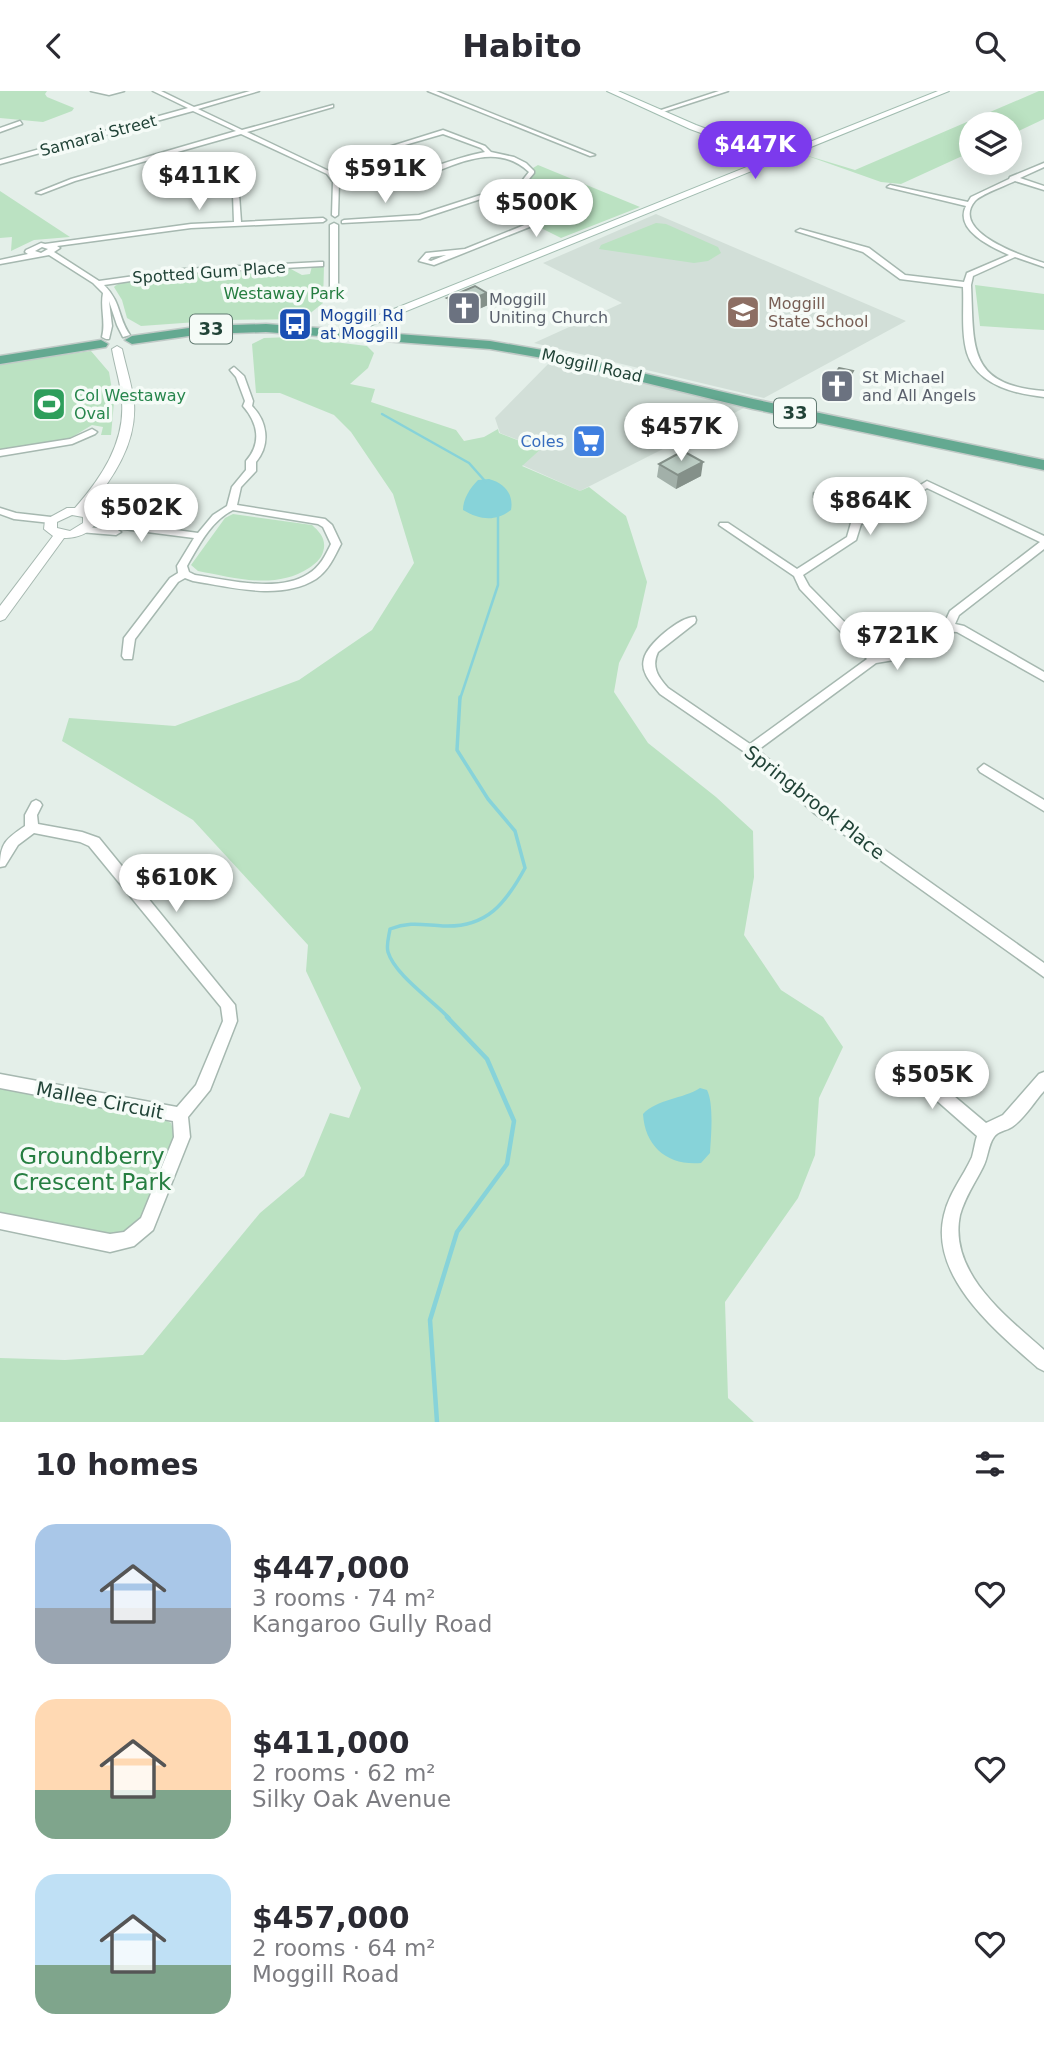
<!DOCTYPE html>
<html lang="en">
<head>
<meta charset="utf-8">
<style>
	:root { --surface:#fff; --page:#f2f2f3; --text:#2b2b33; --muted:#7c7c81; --accent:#7c3aed }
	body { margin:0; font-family:"DejaVu Sans",sans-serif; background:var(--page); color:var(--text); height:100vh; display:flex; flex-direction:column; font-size:26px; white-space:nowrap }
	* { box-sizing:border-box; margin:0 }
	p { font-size:23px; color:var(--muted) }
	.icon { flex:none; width:38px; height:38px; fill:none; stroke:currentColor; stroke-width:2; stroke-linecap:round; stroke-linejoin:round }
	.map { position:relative; height:1331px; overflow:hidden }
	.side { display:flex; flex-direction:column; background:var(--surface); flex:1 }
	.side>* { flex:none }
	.controls { position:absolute; left:959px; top:21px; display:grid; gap:14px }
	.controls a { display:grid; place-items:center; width:63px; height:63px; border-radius:50%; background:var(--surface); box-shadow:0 4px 18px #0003; font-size:35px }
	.price { position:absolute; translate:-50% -60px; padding:0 16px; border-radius:24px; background:#fff; color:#222; font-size:23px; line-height:46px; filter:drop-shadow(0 2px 4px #0008) }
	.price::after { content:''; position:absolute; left:50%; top:42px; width:21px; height:16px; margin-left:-10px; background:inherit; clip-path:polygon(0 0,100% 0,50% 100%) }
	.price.on { background:var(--accent); color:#fff }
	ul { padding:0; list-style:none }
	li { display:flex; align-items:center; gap:21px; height:175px; padding:0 35px }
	li span { display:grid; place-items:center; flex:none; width:196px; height:140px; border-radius:21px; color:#555 }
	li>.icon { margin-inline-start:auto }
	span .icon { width:84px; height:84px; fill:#fffc; stroke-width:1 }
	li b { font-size:30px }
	h2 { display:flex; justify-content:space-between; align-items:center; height:84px; padding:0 35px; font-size:30px }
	header { display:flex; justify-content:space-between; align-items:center; height:91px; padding:0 35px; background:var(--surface); font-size:32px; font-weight:700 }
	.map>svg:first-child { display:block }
	.built { fill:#d2dfd8 }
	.green { fill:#bbe2c2 }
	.water { fill:#87d3d9 }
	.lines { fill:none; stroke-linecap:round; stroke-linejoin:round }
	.stream-far2 { stroke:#87d3d9; stroke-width:2.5 }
	.stream-far1 { stroke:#87d3d9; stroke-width:3.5 }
	.stream { stroke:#87d3d9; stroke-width:4.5 }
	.minor-casing { stroke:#a6b8b0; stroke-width:3 }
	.tertiary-casing { stroke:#a6b8b0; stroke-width:2 }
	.secondary-casing { stroke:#a1bcb0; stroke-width:2 }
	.primary-casing { stroke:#c1cac7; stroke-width:3 }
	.minor { fill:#fff; fill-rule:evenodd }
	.tertiary { fill:#fff; fill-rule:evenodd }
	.secondary { fill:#fff; fill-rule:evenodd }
	.primary { fill:#64a991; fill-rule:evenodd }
	.wall { fill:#a2b0a9 }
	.shaded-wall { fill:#849089 }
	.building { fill:#bccdc4; stroke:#849089; stroke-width:2 }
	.labels { text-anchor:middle; stroke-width:7; stroke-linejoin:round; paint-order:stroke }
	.far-street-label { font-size:16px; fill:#214337; stroke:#f5fbf7 }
	.far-park-label { font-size:16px; fill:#267e41; stroke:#f5fbf7 }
	.far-worship-label { font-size:16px; fill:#5b616d; stroke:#f5fbf7; text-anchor:start }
	.far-education-label { font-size:16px; fill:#785e54; stroke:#f5fbf7; text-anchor:start }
	.far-transit-label { font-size:16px; fill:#164399; stroke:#f5fbf7; text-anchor:start }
	.far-leisure-label { font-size:16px; fill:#27864d; stroke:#f5fbf7; text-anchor:start }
	.far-shop-label { font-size:16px; fill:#366cbe; stroke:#f5fbf7; text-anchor:end }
	.shield { fill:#f5fbf7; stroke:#617a71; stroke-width:2 }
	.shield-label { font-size:18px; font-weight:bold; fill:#214337 }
	.street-label { font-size:19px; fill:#214337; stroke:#f5fbf7 }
	.near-park-label { font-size:23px; fill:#267e41; stroke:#f5fbf7 }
</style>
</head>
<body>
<header><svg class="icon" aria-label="back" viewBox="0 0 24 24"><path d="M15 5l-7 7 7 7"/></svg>Habito<svg class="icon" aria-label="search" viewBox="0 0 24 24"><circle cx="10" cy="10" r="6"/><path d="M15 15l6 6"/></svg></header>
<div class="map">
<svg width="1044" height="1331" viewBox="0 0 1044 1331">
	<rect width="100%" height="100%" fill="#e4efe9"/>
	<path class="built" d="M 656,123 L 906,230 L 764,307 L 534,252 L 622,212 L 543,172 Z
		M 552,269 L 744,317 L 580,400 L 522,374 L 541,358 L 500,342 L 495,327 Z"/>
	<path class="green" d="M 0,0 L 47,0 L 45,3 L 47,6 L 74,17 L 72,20 L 43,31 L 0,27 Z
		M 1039,0 L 1044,0 L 1044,28 L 1010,44 L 1010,33 L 971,33 L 971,61 L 901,93 L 881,91 L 802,63 L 855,79 Z
		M 538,74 L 640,116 L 561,147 L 539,136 L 523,99 L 532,85 L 533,77 Z
		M 0,100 L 70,146 L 34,149 L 11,160 L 12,146 L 0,147 Z
		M 656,132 L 666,133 L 718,156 L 721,162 L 708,170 L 694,172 L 599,158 L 601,154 Z
		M 312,175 L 324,175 L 323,212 L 303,228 L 225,229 L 141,235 L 127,227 L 122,209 L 114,196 C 132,179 258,179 289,177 L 302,184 L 310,183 Z
		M 975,194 L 1044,203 L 1044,239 L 980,235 Z
		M 293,246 L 367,255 L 374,262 L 368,277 L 350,293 L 375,298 L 371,311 L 456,339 L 464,350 L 484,346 L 498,338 L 499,342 L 541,358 L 522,375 L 580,400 L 589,396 L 626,425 L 647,491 L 637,536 L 619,572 L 614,601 L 648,652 L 716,706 L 753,740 L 754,786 L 744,844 L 781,899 L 823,926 L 843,956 L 819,1007 L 815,1064 L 798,1107 L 725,1211 L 728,1307 L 754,1331 L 0,1331 L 0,1267 L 65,1269 L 143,1264 L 260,1122 L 304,1085 L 330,1022 L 349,1027 L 361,997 L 306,880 L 308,854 L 193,729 L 62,650 L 69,627 L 175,635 L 299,589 L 372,539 L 414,472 L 393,403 L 351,341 L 334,324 L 280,302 L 256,302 L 252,253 L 264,247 Z
		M 91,260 L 109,281 L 114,311 L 111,344 L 101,344 L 103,336 L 92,334 L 69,348 L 0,359 L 0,272 Z
		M 233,423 L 312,434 C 320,441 327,449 323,461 C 321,468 315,473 309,477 C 275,499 236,487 198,480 L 191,474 L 225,427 Z
		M 0,996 L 163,1028 L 171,1032 L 175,1047 L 142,1125 L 127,1140 L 112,1145 L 0,1123 Z"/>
	<path class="water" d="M 489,388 C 504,392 514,403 511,419 C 495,431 480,429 463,419 C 463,408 470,397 478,389 Z
		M 700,997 L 707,999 C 714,1013 711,1045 710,1062 L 701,1072 C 668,1075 645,1056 643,1023 C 657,1008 683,1008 700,997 Z"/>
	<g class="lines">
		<path class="stream-far2" d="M 382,323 L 469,372 L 485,390
			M 460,608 L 498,494 L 498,425"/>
		<path class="stream-far1" d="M 449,927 C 431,908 395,884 388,861 C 386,854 389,845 390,838 C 410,830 423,834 443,835 C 487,837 506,812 525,777 L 515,740 L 488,708 L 457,659 L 460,606"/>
		<path class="stream" d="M 437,1331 L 430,1229 L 457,1141 L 507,1073 L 514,1030 L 487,968 L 447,926"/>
		<g class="minor-casing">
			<path id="minor" d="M 91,0 L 124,0 L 109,4 Z
				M 153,0 L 161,0 L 194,16 L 250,0 L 259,0 L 198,18 L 242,39 L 333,14 L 333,16 L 247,41 L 331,81 L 339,91 L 338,124 L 335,126 L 332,124 L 333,91 L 327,83 L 241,43 L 75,90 L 41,103 L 36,102 L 71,88 L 236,40 L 193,20 L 0,73 L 0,69 L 188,17 Z
				M 428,0 L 436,0 L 595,64 L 590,65 Z
				M 719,0 L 728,0 L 660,22 L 655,21 Z
				M 20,30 L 22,33 L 0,41 L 0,37 Z
				M 443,39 L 485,55 L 491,61 L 514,66 L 526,72 L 534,80 L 534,82 L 520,99 L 535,128 L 532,135 L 434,174 L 419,170 L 426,162 L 465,158 L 527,133 L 529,128 L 514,100 L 499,102 L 420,128 L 342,132 L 342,130 L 344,129 L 419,124 L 496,99 L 518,95 L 529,81 C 485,41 436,92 389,92 L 389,90 C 421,82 452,67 485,61 L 481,57 L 443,43 L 384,60 L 379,59 ZM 446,164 L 431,170 L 428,169 L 431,166 Z
				M 1044,72 L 1044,76 L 1020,87 L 1044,95 L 1044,99 L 1015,90 C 1005,95 981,103 975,110 C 949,141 1025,166 1044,172 L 1044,176 L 1015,166 L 973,185 L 971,194 C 974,256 967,294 1044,300 L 1044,306 C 1015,303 977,294 967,262 C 961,241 964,217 963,196 L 900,188 L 863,161 L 796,140 L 800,138 L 869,157 L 905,184 L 964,191 L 967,182 L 1009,164 C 991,156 954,139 966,115 L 887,96 L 890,94 L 968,111 L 971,106 L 1009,88 L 1010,86 Z
				M 227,96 L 239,103 L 241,131 L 323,127 L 326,129 L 323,131 L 191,137 L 57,155 L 60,157 L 54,161 L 99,190 L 184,178 L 320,171 L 323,171 L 323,175 L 184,182 L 104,194 C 122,212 117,225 130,244 L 123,246 L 117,234 L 109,210 L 112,235 L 109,248 L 106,248 L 102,246 C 106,231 100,217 103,202 L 93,192 L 49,164 L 0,173 L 0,169 L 28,163 L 25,161 L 26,159 L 41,152 L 45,153 L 191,133 L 234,131 L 233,104 L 225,99 L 225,97 ZM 42,156 L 48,158 L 41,162 L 35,160 Z
				M 334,132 L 338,134 L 338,207 L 334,209 L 330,207 L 330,134 Z
				M 234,276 L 244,285 L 253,310 L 252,315 C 267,330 271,353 256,371 L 256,380 L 241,396 L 237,414 L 325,428 L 332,434 L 341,453 C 334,466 329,479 316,488 C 281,510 230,496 193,490 L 185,487 L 178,491 L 135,548 L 132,568 L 124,568 L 122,565 L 124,547 L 170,487 L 178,482 L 177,475 L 194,447 L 108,436 L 85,425 L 90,422 L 110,430 L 198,442 L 213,424 L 227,415 L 232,396 L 246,379 L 246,370 C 262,352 258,332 243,315 L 245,310 L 236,286 L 230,279 ZM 233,419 L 318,433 L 323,436 L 331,453 C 325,465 320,476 308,483 C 279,502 228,489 195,484 L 189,481 L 187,475 C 199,454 211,430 233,419 Z
				M 92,338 L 97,341 L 95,343 L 72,353 L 0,365 L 0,359 L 70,348 Z
				M 927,390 L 1044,445 L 1044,458 L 959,524 L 955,533 L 964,535 L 1044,581 L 1044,590 L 957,541 L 942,540 L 900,568 L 876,572 L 758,659 L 824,716 L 1044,872 L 1044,886 L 814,722 L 746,662 L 660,603 C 652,593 640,581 644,568 C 647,553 681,525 695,526 L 696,529 L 695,532 L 658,561 C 651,576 658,586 668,597 L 750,653 L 867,568 L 800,498 L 794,485 L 719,434 L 720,432 L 728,432 L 797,478 L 847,446 L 851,432 L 814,406 L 814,402 L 820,402 L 858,428 L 870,425 ZM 927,397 L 1040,451 L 950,520 L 944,533 C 918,536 905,563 877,564 L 809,495 L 803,484 L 856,449 L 861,433 L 877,429 Z
				M 0,417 L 16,422 L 51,426 L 56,429 L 51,432 L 14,428 L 0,423 Z
				M 83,436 L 116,438 L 121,441 L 116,444 L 79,441 L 78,439 Z
				M 984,673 L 1044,709 L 1044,720 L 980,681 L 978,678 Z
				M 36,709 L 40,711 L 42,714 L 37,724 L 38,733 L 82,741 L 99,747 L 235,914 L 237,930 L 210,999 L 188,1026 L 190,1046 L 153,1139 L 134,1155 L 110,1161 L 0,1138 L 0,1122 L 110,1143 L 124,1141 L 141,1127 L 174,1046 L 173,1030 L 0,997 L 0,983 L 177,1016 L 196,994 L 223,930 L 221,916 L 89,755 L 80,751 L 34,742 L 18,754 L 5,775 L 0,776 C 0,752 6,748 25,735 L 25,724 L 32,711 Z
				M 911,962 L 916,964 L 929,984 L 986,1032 L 1003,1024 L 1039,983 L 1044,981 L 1044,1000 C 1034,1011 1025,1027 1012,1036 C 1006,1040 998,1040 994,1046 C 988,1054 988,1067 983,1076 C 975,1092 965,1106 960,1124 C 948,1182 1007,1226 1044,1259 L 1044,1280 L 1038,1277 C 997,1241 929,1186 944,1124 C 949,1102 963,1086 972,1066 C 974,1059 975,1051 977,1045 L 919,994 L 903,969 L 906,964 Z"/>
		</g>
		<g class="tertiary-casing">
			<path id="tertiary" d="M 117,255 L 122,258 C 126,276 132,294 134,312 C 137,353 112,389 87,419 L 91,420 L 97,429 C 92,442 78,447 64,447 L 5,528 L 0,530 L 0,515 L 53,445 L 44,438 L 45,429 L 67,417 L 75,417 C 101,387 125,352 122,311 C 121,293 115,276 112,258 ZM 72,424 L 83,426 L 83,432 L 70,440 L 57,437 L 57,431 Z"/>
		</g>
		<g class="secondary-casing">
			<path id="secondary" d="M 607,0 L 618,0 L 696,34 L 777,64 L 938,0 L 949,0 L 372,234 L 361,245 L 353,245 L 351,243 L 357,234 L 364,230 L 769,67 L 690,38 Z"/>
		</g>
		<g class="primary-casing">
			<path id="primary" d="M 266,233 L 490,250 L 548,260 L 753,308 L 1044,369 L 1044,379 L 753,318 L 548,268 L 490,258 L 266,241 L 203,243 L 132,253 L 125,249 L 132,245 L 203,235 Z
				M 101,249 L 108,253 L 106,256 L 0,273 L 0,265 Z"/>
		</g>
		<use href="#minor" class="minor"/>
		<use href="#tertiary" class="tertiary"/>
		<use href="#secondary" class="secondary"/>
		<use href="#primary" class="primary"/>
	</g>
	<path class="wall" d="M 487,202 L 488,214 L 461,226 L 448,219 L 447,207 Z
		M 853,280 L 850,293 L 845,303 L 831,299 L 833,286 Z
		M 659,373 L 701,385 L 676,398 L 657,386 Z"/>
	<path class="shaded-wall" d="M 487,202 L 488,214 L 461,226 L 460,213 Z
		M 853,280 L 850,293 L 845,303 L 848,289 Z
		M 703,371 L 701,385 L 676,398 L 678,384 Z"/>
	<path class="building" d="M 475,195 L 487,202 L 460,213 L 447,207 Z
		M 839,277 L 853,280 L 848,289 L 833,286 Z
		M 683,360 L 703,371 L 678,384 L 659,373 Z"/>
	<defs>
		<g id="church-square" transform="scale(1.75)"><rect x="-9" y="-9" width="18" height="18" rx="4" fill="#6b7280" stroke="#f5fbf7"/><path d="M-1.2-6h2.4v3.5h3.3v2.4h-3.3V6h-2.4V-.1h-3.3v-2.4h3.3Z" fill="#fff"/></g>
		<g id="school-square" transform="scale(1.75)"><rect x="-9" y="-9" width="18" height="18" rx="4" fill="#8d6e63" stroke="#f5fbf7"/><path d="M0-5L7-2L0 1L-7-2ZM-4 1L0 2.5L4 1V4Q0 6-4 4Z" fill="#fff"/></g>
		<g id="bus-square" transform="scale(1.75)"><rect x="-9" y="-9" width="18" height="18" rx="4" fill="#1a4fb4" stroke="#f5fbf7"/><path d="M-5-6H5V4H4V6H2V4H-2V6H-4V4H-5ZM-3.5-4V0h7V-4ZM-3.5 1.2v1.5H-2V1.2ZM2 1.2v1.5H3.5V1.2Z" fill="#fff"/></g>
		<g id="stadium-square" transform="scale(1.75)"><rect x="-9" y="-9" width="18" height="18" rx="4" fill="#2e9e5b" stroke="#f5fbf7"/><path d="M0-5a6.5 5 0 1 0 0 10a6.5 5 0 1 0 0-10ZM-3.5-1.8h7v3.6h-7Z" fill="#fff"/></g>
		<g id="supermarket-square" transform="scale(1.75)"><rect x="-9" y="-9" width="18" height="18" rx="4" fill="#3f7fe0" stroke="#f5fbf7"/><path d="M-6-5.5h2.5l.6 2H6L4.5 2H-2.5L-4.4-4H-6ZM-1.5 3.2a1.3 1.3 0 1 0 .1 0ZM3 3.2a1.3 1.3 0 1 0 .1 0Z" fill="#fff"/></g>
	</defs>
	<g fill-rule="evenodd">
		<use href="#church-square" x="464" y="217"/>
		<use href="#school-square" x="743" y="221"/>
		<use href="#bus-square" x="295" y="233"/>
		<use href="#church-square" x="837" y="295"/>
		<use href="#stadium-square" x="49" y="313"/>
		<use href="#supermarket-square" x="589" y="350"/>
	</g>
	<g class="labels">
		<g class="far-street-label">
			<text transform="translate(98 44) rotate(-15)" y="6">Samarai Street</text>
			<text transform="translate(209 181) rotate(-4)" y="6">Spotted Gum Place</text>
			<text transform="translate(592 274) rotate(13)" y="6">Moggill Road</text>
		</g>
		<g class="far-park-label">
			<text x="284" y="208">Westaway Park</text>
		</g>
		<g class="far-worship-label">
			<text x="489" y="214">Moggill<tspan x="489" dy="18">Uniting Church</tspan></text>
			<text x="862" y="292">St Michael<tspan x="862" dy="18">and All Angels</tspan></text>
		</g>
		<g class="far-education-label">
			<text x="768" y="218">Moggill<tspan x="768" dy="18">State School</tspan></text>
		</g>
		<g class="far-transit-label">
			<text x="320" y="230">Moggill Rd<tspan x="320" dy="18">at Moggill</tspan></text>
		</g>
		<g class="far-leisure-label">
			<text x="74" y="310">Col Westaway<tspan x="74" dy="18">Oval</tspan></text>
		</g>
		<g class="far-shop-label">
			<text x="564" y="356">Coles</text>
		</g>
		<g class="shield">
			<rect x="190" y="223.5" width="42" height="29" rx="5"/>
			<rect x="774" y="307.5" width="42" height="29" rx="5"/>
		</g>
		<g class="shield-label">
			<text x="211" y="244">33</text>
			<text x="795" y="328">33</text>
		</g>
		<g class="street-label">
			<text transform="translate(815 711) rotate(38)" y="7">Springbrook Place</text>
			<text transform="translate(100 1009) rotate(11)" y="7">Mallee Circuit</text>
		</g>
		<g class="near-park-label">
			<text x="92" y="1073">Groundberry<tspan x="92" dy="26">Crescent Park</tspan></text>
		</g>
	</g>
</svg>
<div class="controls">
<a><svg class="icon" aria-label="layers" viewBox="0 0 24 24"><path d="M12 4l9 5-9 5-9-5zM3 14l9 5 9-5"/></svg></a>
</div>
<b class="price on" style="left:755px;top:90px">$447K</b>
<b class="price" style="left:385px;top:114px">$591K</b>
<b class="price" style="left:199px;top:121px">$411K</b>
<b class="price" style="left:536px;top:148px">$500K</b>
<b class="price" style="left:681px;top:372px">$457K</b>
<b class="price" style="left:870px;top:446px">$864K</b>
<b class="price" style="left:141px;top:453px">$502K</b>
<b class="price" style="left:897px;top:581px">$721K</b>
<b class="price" style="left:176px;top:823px">$610K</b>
<b class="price" style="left:932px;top:1020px">$505K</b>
</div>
<section class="side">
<h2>10 homes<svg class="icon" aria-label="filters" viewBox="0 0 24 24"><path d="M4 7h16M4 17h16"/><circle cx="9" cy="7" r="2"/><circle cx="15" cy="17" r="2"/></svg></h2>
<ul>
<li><span style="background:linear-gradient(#a9c7e8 60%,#9aa5b1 0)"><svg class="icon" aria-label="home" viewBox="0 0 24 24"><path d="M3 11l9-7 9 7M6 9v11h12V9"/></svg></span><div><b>$447,000</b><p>3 rooms · 74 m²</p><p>Kangaroo Gully Road</p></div><svg class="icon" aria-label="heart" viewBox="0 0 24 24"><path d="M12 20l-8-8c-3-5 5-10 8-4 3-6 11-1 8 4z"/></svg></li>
<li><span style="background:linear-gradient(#ffd9b3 65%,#7fa58c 0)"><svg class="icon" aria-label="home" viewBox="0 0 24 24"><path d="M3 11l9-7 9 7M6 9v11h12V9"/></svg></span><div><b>$411,000</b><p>2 rooms · 62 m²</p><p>Silky Oak Avenue</p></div><svg class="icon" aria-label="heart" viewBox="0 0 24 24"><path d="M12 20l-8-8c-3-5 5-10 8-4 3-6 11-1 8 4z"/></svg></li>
<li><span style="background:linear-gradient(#bfe0f5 65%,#7fa58c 0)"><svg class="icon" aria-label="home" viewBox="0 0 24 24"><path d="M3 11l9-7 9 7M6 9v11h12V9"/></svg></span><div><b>$457,000</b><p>2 rooms · 64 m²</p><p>Moggill Road</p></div><svg class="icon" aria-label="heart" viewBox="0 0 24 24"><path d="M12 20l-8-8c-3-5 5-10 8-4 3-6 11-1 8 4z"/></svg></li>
</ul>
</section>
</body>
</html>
